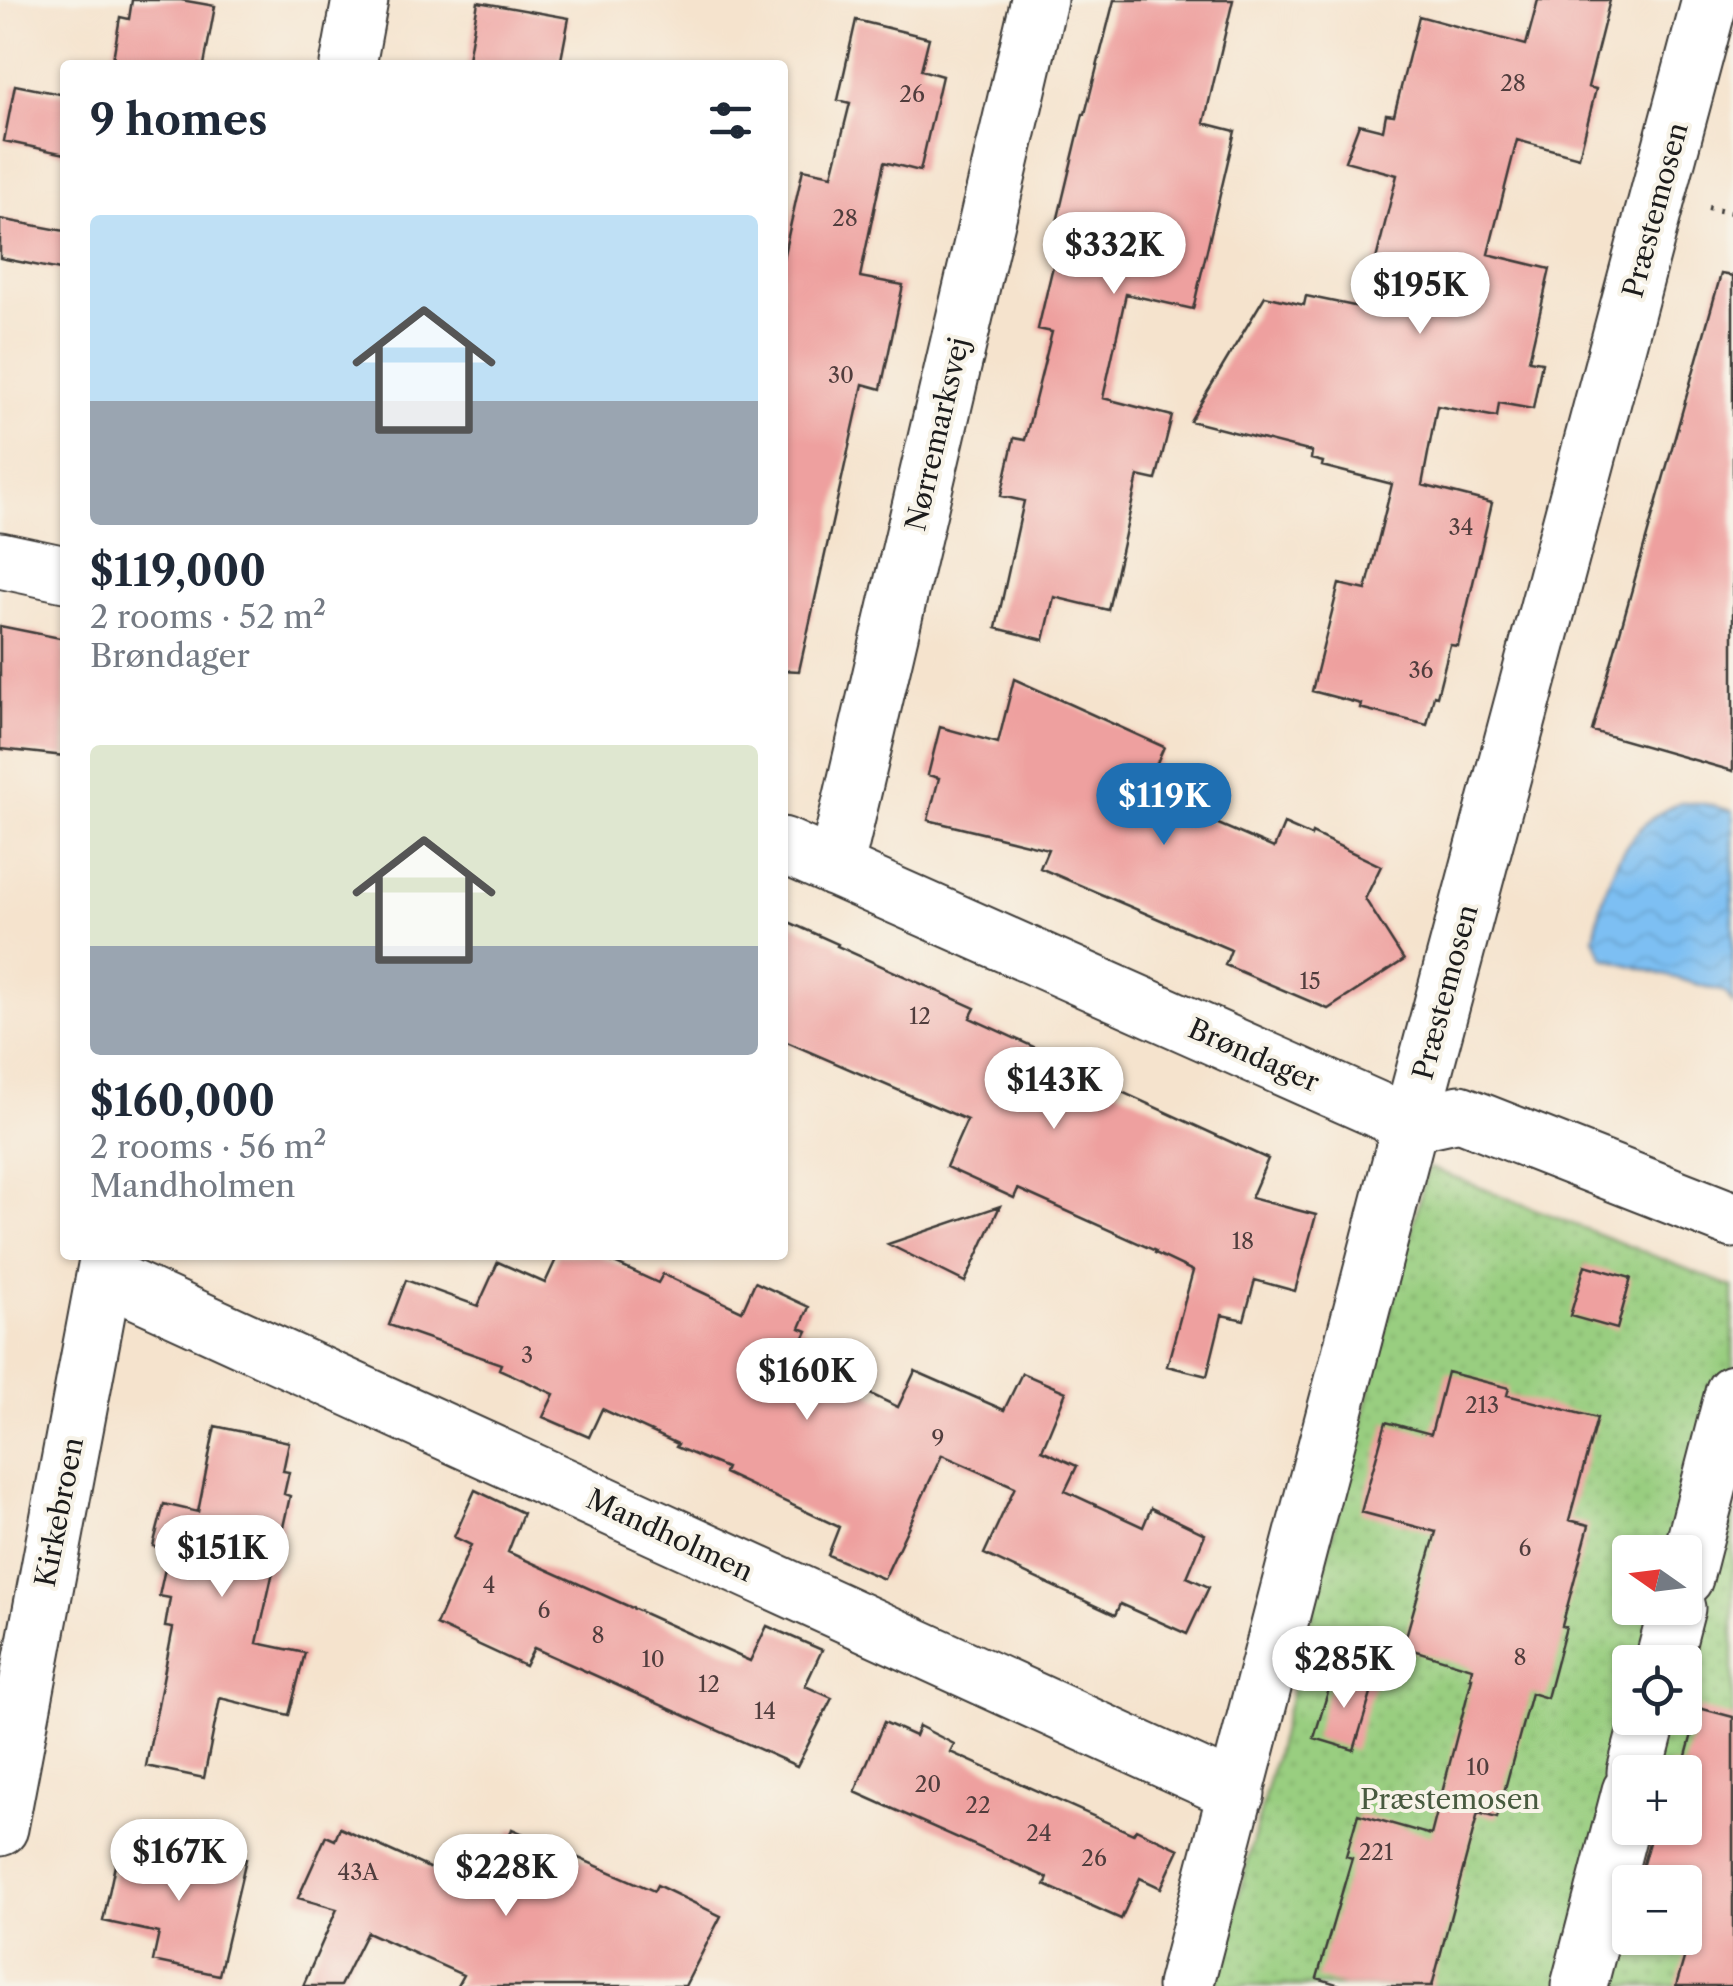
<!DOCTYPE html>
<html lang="en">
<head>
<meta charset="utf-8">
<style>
	:root { --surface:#fff; --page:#f2f2f3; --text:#1f2937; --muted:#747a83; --accent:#1f6fb2 }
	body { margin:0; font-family:"Libre Caslon Text",serif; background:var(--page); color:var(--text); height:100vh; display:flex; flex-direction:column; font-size:38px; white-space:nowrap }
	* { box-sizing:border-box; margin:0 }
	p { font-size:32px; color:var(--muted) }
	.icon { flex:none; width:55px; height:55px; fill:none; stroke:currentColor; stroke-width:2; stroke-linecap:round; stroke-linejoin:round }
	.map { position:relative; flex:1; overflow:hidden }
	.drawer { position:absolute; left:60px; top:60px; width:728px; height:1200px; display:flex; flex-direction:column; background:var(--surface); border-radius:10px; box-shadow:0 2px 8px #0004 }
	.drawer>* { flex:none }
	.needle { width:65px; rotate:284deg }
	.fabs { position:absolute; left:1612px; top:1535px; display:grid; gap:20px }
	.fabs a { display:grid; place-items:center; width:90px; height:90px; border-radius:10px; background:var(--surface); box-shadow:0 2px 8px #0004; font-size:50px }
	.price { position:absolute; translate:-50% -85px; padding:0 22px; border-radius:35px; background:#fff; color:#222; font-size:32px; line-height:65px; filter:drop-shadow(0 2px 5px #0008) }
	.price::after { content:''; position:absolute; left:50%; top:60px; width:30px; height:22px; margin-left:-15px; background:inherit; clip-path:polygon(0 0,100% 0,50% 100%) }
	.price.on { background:var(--accent); color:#fff }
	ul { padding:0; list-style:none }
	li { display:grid; align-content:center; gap:20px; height:530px; padding:0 30px }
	li span { display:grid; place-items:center; height:310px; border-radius:10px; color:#555 }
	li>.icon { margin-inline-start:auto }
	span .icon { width:180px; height:180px; fill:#fffc; stroke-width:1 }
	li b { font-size:42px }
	h2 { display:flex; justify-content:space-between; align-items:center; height:120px; padding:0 30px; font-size:42px }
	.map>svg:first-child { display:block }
	.garden { fill:url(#garden-dots); stroke:#5a754e; stroke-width:2.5; fill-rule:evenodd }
	.water { fill:url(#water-waves); stroke:#4c6e88; stroke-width:2.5 }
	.building { fill:#eea09f }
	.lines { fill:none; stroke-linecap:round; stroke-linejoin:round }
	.minor-casing { stroke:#3d3a37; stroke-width:59 }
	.path { stroke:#3d3a37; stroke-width:6; stroke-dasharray:2.5 8; stroke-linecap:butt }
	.minor { stroke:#fff; stroke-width:55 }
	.labels { text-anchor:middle; stroke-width:8; stroke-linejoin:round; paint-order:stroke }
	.number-label { font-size:22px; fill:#503d3d }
	.street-label { font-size:28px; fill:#1c1c1c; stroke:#f7f3e8 }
	.park-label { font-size:28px; fill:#485a3f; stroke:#f7f3e8 }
</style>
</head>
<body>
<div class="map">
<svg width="1733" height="1986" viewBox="0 0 1733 1986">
	<defs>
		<pattern id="garden-dots" width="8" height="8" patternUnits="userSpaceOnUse" patternTransform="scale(2.5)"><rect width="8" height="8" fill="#99ce80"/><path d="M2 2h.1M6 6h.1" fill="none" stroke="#83b06e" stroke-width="1.8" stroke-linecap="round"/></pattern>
		<pattern id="water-waves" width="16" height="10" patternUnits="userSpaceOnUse" patternTransform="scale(2.5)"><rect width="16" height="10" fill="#7dbff3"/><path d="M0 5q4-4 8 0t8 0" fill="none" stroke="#6ba4d0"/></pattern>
	</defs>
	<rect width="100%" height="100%" fill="#f7f3e8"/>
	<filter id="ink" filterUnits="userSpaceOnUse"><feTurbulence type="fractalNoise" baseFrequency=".01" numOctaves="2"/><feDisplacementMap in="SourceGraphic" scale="20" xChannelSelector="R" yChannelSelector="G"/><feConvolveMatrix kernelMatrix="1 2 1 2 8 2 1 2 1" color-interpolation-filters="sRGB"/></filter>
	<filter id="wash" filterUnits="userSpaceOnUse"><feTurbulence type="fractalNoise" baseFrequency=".0048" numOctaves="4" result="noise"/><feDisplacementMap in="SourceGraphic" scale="40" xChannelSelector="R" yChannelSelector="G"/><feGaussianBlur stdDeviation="2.25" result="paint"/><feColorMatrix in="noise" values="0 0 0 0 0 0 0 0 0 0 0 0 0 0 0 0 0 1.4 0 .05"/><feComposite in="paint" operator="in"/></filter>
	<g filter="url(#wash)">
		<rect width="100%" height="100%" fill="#f5e3cd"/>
		<path class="garden" d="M 1428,1167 L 1733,1287 L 1733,1986 L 1215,1986 ZM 1630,1552 L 1685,1552 L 1685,1608 L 1630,1608 ZM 1630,1662 L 1685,1662 L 1685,1718 L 1630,1718 ZM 1630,1772 L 1685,1772 L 1685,1828 L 1630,1828 ZM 1630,1882 L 1685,1882 L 1685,1938 L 1630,1938 Z"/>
		<path class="water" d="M 1680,803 L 1701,803 L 1733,811 L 1733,1004 L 1725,992 L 1604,958 L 1594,938 C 1603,893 1614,848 1652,818 C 1660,811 1671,808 1680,803 Z"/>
		<g id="blocks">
			<path class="building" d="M 132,0 L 181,0 L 215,6 L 204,65 L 112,65 L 120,17 L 129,19 Z
				M 1114,0 L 1233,0 L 1204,123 L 1235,131 L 1193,309 L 1126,294 L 1103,398 L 1172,416 L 1156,480 L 1138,476 L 1108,610 L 1054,597 L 1044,640 L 996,628 L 1024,501 L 1001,496 L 1014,438 L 1025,440 L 1052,332 L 1038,329 L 1063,224 L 1057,222 L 1083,114 L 1085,114 Z
				M 1538,0 L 1610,0 L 1588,87 L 1596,89 L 1579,157 L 1517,140 L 1488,254 L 1550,269 L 1529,360 L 1542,362 L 1533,409 L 1499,403 L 1497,417 L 1437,406 L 1422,485 L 1492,503 L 1458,646 L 1450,645 L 1437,696 L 1434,695 L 1427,725 L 1360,708 L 1361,704 L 1312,691 L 1339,584 L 1366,590 L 1392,484 L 1322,466 L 1323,462 L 1311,459 L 1312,452 L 1190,421 L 1265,296 L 1304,305 L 1306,296 L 1364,308 L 1397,175 L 1345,161 L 1359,124 L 1383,130 L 1386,114 L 1394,115 L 1419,16 L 1526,45 Z
				M 478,2 L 569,18 L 560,65 L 467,65 Z
				M 856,20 L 929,38 L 921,70 L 942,76 L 920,171 L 884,162 L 860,277 L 903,285 L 881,389 L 863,384 L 799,671 L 782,670 L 782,263 L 803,169 L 832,175 L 850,103 L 838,100 Z
				M 15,85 L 65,95 L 65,154 L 4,141 Z
				M 0,219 L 65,231 L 65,271 L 0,258 Z
				M 1721,274 L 1733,276 L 1733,771 L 1592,731 Z
				M 0,626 L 65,639 L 65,756 L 0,749 Z
				M 1014,679 L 1164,747 L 1144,792 L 1274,848 L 1284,824 L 1311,836 L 1312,833 L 1381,866 L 1365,899 L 1404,960 L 1328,1009 L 1225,965 L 1231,950 L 1040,868 L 1048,849 L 928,820 L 939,778 L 928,775 L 940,727 L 998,743 Z
				M 782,919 L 838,944 L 837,946 L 975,1008 L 970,1018 L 1102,1078 L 1100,1082 L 1268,1159 L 1251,1198 L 1316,1215 L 1295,1291 L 1255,1280 L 1244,1320 L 1222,1315 L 1207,1376 L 1167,1366 L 1193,1271 L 1155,1253 L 1156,1251 L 1018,1189 L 1014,1198 L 946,1167 L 967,1120 L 782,1040 Z
				M 1000,1206 L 965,1282 L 888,1244 Z
				M 558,1255 L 597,1255 L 658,1283 L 663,1274 L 742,1311 L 755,1282 L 809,1307 L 800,1328 L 807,1331 L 794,1358 L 898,1407 L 915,1371 L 1004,1410 L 1022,1373 L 1066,1392 L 1042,1450 L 1077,1466 L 1065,1491 L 1143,1527 L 1151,1508 L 1205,1534 L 1187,1577 L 1209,1587 L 1187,1634 L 1120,1604 L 1115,1615 L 984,1554 L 1015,1487 L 942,1455 L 884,1579 L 828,1555 L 839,1527 L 724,1473 L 726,1468 L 676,1447 L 678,1444 L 602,1409 L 589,1437 L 543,1417 L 554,1394 L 499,1369 L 501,1364 L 389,1325 L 406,1280 L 478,1306 L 498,1262 L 545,1283 Z
				M 1585,1265 L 1631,1278 L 1617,1329 L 1570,1316 Z
				M 1447,1372 L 1509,1388 L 1507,1395 L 1597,1418 L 1569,1520 L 1589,1525 L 1562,1626 L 1566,1627 L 1547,1698 L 1531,1693 L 1497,1818 L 1478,1813 L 1432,1986 L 1343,1986 L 1317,1978 L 1352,1858 L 1346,1856 L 1358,1814 L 1431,1835 L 1472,1678 L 1470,1678 L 1472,1668 L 1403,1647 L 1436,1532 L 1361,1512 L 1386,1422 L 1431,1434 Z
				M 215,1426 L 289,1442 L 283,1471 L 289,1472 L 284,1494 L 290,1496 L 257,1643 L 305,1653 L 289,1715 L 220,1698 L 204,1778 L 146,1766 L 173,1628 L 165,1627 L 170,1598 L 159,1596 L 169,1550 L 153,1546 L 164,1504 L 198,1512 Z
				M 475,1490 L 523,1513 L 508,1552 L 750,1661 L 767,1626 L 822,1650 L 805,1686 L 832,1698 L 797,1766 L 534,1648 L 525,1666 L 436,1625 L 471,1545 L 454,1537 Z
				M 1334,1672 L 1374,1684 L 1354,1750 L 1314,1738 Z
				M 1699,1708 L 1733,1717 L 1733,1986 L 1676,1986 L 1685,1955 L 1624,1938 L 1630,1914 L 1630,1938 L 1685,1938 L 1685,1882 L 1638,1882 L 1653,1828 L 1685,1828 L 1685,1772 L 1668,1772 L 1670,1765 L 1683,1767 Z
				M 884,1722 L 915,1736 L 919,1726 L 954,1744 L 950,1752 L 1133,1834 L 1136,1829 L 1179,1849 L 1161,1888 L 1140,1878 L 1121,1919 L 1045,1885 L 1048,1878 L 855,1792 Z
				M 340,1828 L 489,1895 L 512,1829 L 654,1891 L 657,1885 L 721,1916 L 685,1986 L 457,1986 L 463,1975 L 367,1932 L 340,1986 L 303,1986 L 337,1909 L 298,1898 L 326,1836 L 335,1840 Z
				M 193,1844 L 246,1859 L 219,1975 L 153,1961 L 159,1933 L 103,1921 L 118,1851 L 189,1866 Z"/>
		</g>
	</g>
	<g filter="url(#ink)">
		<use href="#blocks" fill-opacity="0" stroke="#3d3a37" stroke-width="2.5"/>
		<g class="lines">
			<g class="minor-casing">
				<path id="minor" d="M 348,65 L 360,0
					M 0,560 L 65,574
					M 782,845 L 1410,1124 L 1460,1113 L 1733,1220
					M 835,869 L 1039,0
					M 104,1276 L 1237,1793
					M 1685,1578 L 1733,1393
					M 1663,1662 L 1677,1608
					M 1635,1772 L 1649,1718
					M 0,1828 L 108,1255
					M 1185,1986 L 1410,1124 L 1710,0
					M 1579,1986 L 1630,1791"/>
			</g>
			<path class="path" d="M 1708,208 L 1731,212"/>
			<use href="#minor" class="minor"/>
		</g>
	</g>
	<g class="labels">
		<g class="number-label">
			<text x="1513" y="91">28</text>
			<text x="912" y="102">26</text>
			<text x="845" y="226">28</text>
			<text x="841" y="383">30</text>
			<text x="1461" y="535">34</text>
			<text x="1421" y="678">36</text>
			<text x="1310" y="989">15</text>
			<text x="920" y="1024">12</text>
			<text x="1243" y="1249">18</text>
			<text x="527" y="1363">3</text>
			<text x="1482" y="1413">213</text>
			<text x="938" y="1446">9</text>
			<text x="1525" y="1556">6</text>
			<text x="489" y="1593">4</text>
			<text x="544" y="1618">6</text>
			<text x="598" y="1643">8</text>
			<text x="1520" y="1665">8</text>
			<text x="653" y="1667">10</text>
			<text x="709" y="1692">12</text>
			<text x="765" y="1719">14</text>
			<text x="1478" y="1775">10</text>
			<text x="928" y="1792">20</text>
			<text x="978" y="1813">22</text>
			<text x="1039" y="1841">24</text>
			<text x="1376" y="1860">221</text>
			<text x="1094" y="1866">26</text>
			<text x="358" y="1880">43A</text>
		</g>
		<g class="street-label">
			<text transform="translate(1655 210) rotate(-75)" y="10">Præstemosen</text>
			<text transform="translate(937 434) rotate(-77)" y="10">Nørremarksvej</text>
			<text transform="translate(1445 992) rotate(-75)" y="10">Præstemosen</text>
			<text transform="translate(1254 1055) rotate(24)" y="10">Brøndager</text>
			<text transform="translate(59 1512) rotate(-79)" y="10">Kirkebroen</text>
			<text transform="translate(670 1535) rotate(25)" y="10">Mandholmen</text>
		</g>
		<g class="park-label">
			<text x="1450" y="1809">Præstemosen</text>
		</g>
	</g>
</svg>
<div class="fabs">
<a><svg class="needle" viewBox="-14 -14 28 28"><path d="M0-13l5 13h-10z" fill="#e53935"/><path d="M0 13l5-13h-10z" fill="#747a83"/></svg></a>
<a><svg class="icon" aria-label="locate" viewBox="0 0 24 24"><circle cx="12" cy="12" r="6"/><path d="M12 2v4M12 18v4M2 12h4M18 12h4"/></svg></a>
<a>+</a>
<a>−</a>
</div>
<b class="price" style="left:1114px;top:297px">$332K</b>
<b class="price" style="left:1420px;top:337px">$195K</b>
<b class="price on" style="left:1164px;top:848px">$119K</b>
<b class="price" style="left:1054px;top:1132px">$143K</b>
<b class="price" style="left:807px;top:1423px">$160K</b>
<b class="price" style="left:222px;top:1600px">$151K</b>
<b class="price" style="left:1344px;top:1711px">$285K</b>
<b class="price" style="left:179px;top:1904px">$167K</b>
<b class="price" style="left:506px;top:1919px">$228K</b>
<section class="drawer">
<h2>9 homes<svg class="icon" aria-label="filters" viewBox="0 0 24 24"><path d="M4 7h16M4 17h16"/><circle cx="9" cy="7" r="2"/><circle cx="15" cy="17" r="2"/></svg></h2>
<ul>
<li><span style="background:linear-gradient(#bfe0f5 60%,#9aa5b1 0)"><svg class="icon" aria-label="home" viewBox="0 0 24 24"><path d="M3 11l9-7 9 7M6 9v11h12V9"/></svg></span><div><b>$119,000</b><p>2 rooms · 52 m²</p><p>Brøndager</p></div></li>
<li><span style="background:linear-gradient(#dfe7d0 65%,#9aa5b1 0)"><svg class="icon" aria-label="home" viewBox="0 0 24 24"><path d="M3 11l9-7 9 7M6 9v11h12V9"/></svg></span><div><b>$160,000</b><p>2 rooms · 56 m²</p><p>Mandholmen</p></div></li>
</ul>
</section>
</div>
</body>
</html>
